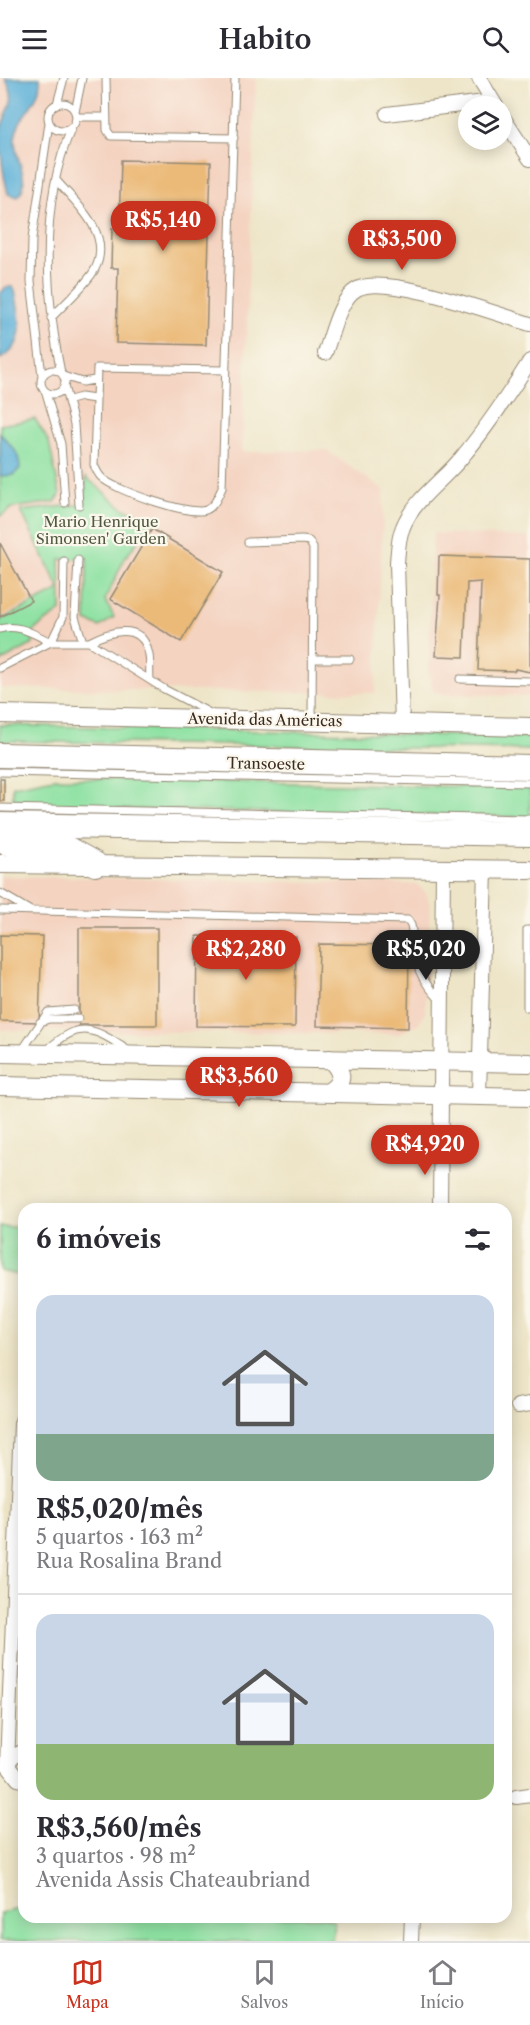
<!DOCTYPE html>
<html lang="pt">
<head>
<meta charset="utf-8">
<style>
	:root { --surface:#fff; --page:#f2f2f3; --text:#2b2b33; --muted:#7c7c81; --line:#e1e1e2; --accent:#c8321e }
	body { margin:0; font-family:"Libre Caslon Text",serif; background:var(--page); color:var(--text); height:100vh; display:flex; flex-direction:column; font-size:22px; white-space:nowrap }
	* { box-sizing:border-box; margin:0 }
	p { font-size:20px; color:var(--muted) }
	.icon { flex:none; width:33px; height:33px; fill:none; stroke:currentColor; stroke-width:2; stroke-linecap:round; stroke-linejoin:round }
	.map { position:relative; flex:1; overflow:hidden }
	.drawer { position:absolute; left:18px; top:1125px; width:494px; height:720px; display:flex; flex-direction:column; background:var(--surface); border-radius:18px; box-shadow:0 3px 15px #0003 }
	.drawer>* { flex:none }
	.buttons { position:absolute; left:458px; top:18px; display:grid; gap:12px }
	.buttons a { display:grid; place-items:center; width:54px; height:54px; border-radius:50%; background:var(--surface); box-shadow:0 3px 15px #0003; font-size:30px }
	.price { position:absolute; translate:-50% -51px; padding:0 14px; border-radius:21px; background:var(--accent); color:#fff; font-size:20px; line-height:39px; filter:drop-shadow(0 2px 3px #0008) }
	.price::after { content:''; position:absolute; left:50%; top:36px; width:18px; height:14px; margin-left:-9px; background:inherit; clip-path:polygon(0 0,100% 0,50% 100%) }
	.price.active { background:#222; color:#fff }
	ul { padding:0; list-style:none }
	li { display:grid; align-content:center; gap:12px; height:318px; padding:0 18px }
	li+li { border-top:2px solid var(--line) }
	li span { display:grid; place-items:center; height:186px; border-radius:18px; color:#555 }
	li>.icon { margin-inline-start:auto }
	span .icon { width:108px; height:108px; fill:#fffc; stroke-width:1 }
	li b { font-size:26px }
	h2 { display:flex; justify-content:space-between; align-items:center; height:72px; padding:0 18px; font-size:26px }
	header { display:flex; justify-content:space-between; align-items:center; height:78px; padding:0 18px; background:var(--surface); font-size:27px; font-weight:600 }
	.dock { display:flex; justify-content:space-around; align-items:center; height:84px; border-top:2px solid var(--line); background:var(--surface); font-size:16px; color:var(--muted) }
	.dock a { display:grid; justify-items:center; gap:3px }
	.dock .active { color:var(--accent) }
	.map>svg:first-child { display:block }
	.built { fill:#f4d3c1 }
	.green { fill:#8de1a2; stroke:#648660; stroke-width:1.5 }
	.water { fill:#5cb0d8; stroke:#4c6d7b; stroke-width:1.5 }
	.building { fill:#ebba78 }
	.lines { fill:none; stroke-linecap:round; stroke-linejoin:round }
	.lane-casing { stroke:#948873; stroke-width:9 }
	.street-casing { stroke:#948873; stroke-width:16 }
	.secondary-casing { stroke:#948873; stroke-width:20 }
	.highway-casing { stroke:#948873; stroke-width:26 }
	.lane { stroke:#fff; stroke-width:7 }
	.street { stroke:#fff; stroke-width:14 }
	.secondary { stroke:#fff; stroke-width:18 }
	.highway { stroke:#fff; stroke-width:24 }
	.labels { text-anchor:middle; stroke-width:4.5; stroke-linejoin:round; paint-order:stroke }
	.park-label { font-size:15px; fill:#50583f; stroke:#fbf7ec }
	.street-label { font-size:15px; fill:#3b2a1e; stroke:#fbf7ec }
</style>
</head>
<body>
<header><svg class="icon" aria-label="menu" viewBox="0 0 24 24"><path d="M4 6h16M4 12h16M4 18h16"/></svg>Habito<svg class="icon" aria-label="search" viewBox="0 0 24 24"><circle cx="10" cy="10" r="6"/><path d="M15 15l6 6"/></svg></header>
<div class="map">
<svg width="530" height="1863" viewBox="0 0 530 1863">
	<rect width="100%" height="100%" fill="#fbf7ec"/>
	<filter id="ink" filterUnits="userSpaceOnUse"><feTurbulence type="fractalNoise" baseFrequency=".0167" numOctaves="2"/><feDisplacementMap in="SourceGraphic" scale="12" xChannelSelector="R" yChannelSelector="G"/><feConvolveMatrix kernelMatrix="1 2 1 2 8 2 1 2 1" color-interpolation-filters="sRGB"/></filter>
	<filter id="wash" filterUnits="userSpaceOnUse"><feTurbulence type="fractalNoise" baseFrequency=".008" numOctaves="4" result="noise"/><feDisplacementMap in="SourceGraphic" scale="24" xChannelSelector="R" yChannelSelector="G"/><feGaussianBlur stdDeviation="1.35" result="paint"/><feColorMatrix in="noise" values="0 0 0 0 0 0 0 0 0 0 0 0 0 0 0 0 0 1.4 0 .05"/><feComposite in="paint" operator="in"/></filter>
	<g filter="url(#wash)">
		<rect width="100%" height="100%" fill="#eee5c8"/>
		<path class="built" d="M 0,0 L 256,0 L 242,374 L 326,372 L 384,412 L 375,615 L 0,610 Z
			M 433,455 L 530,459 L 530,618 L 437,616 L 432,611 L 429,594 Z
			M 0,798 L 417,806 L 426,815 L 430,826 L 425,934 L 419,946 L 398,956 L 0,952 Z"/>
		<path class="green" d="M 35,341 L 49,364 L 60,417 L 55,424 L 12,430 L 0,438 L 0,347 Z
			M 86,399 L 124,431 L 153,440 L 150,447 L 125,480 L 105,522 L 114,539 L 100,549 L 86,543 L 87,481 L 60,481 L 61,533 L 34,552 L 33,566 L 0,584 L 0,542 L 60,512 L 21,433 L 84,426 Z
			M 0,647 L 530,659 L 530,672 L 0,663 Z
			M 54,700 L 530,710 L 530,739 L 59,730 L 13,721 L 13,708 Z
			M 0,1149 L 24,1149 L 24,1198 L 0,1193 Z
			M 24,1830 L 24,1839 L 323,1839 L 334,1843 L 332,1863 L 0,1863 L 0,1835 Z"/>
		<path class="water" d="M 5,0 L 40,0 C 42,25 17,37 15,60 C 13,78 33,104 18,119 L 8,116 C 3,96 0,74 0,54 C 5,31 20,25 5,0 Z
			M 6,209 L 13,209 L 15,213 C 20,239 28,267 0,281 L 0,216 Z
			M 0,355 C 11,370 18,369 20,390 L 14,397 L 0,398 Z"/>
		<g id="blocks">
			<path class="building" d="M 121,82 L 211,84 L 206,267 L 116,265 L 118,190 L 111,190 L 112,151 L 119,151 Z
				M 152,451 L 223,494 L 181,564 L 110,521 Z
				M 0,465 L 31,523 L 0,539 Z
				M 439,478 L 530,481 L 530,594 L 515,591 L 515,593 L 478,592 L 481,504 L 467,505 L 464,579 L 436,578 L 440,517 L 438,517 Z
				M 0,701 L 4,701 L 4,723 L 0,723 Z
				M 79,850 L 157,850 L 157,947 L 79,947 Z
				M 0,857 L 42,858 L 39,944 L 0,943 Z
				M 197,858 L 296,859 L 295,949 L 196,948 Z
				M 319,866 L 409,867 L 408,950 L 317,948 Z"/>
		</g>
	</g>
	<g filter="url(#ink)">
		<use href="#blocks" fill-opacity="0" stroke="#948873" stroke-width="1.5"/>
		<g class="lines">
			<g class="lane-casing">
				<path id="lane" d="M 106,0 L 107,52 L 111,58 L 234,60
					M48 39a14 14 0 1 1 28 0a14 14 0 1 1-28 0Z
					M 57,26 L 64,0
					M 75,34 L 82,0
					M 77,39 L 106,39
					M 51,240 C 62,228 89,204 95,191 C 113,156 76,125 56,102
					M41 304a12 12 0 1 1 24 0a12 12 0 1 1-24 0Z
					M 224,292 L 97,290 L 94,387 C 96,391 98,396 101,399 C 113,412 190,438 206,432 C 215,428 218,418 222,410 L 235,0
					M 61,295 C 45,215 39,125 72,49
					M 42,298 L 31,203 L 32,161 L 49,45
					M 63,298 L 82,304 L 95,302
					M 64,308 L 74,346 L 79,427
					M 46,315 L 61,366 L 65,425
					M 70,322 L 81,319 L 95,321
					M 248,464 L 302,462 L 309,463 L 313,470 L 312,643
					M 78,482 L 75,539 L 83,564
					M 0,551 C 18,545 35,557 51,564
					M 51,564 L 63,539 L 64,483
					M 89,564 C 108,554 141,543 148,573 C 151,581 149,592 150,601
					M 314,581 L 350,581
					M 0,590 L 51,564 L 89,564 L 164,611 L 212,636
					M 460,601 L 530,603
					M 0,694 L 530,705
					M 0,730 L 530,741
					M 0,815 L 29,832
					M 0,832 L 408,842 L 411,847 C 417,883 413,894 441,923
					M 530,852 L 527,852 L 527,930 L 530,930
					M 40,944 L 49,941 L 78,941
					M 47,972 C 81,941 94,950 129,973
					M 21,974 L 48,934 L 74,932"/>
			</g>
			<g class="street-casing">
				<path id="street" d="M 479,0 L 496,28
					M 387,36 L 493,23
					M 501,36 L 530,81
					M 325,275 C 332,257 339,221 357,211 C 386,195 496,236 530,246
					M 402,646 L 397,485 C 398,473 398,460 403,449 C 414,421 445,401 463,378 C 488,348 509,316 530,283
					M 479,1018 L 485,790
					M 440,1131 L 443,790
					M 518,1328 L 530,1326
					M 7,1687 L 21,1346 L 24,1337
					M 7,1687 L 18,1701 L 24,1702
					M 7,1687 L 14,1678 L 24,1673
					M 516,1719 L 530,1717
					M 411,1863 L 412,1839"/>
			</g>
			<g class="secondary-casing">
				<path id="secondary" d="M 0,636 L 530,649
					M 0,786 L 530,792
					M 0,975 L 530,985
					M 0,1008 L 530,1019
					M 329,1014 C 345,1003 343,994 330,981"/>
			</g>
			<g class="highway-casing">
				<path id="highway" d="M 0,677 L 530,689
					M 0,747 L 530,756
					M 0,763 L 23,769 L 70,772 L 95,786"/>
			</g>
			<use href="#lane" class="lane"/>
			<use href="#street" class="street"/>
			<use href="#secondary" class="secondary"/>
			<use href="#highway" class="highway"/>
		</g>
	</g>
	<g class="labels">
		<g class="park-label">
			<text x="101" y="449">Mario Henrique<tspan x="101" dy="17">Simonsen' Garden</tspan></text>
		</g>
		<g class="street-label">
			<text transform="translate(265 642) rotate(1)" y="5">Avenida das Américas</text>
			<text transform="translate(266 686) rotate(1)" y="5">Transoeste</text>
		</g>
	</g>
</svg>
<div class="buttons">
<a><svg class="icon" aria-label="layers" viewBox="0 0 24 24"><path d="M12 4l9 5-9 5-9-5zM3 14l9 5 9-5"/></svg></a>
</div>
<b class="price" style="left:163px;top:174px">R$5,140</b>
<b class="price" style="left:402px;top:193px">R$3,500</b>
<b class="price" style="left:246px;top:903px">R$2,280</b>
<b class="price active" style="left:426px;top:903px">R$5,020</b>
<b class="price" style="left:239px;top:1030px">R$3,560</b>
<b class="price" style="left:425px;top:1098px">R$4,920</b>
<section class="drawer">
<h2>6 imóveis<svg class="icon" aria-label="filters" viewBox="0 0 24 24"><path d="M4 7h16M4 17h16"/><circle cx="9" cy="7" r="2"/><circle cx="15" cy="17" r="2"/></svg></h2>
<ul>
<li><span style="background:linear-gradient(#c9d6e8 75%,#7fa58c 0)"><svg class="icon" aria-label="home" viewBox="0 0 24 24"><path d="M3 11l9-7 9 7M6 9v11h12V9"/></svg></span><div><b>R$5,020/mês</b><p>5 quartos · 163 m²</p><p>Rua Rosalina Brand</p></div></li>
<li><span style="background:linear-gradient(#c9d6e8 70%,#8fb573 0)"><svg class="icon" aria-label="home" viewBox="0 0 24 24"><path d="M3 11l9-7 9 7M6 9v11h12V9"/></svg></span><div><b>R$3,560/mês</b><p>3 quartos · 98 m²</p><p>Avenida Assis Chateaubriand</p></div></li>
</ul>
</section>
</div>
<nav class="dock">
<a class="active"><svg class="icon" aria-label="map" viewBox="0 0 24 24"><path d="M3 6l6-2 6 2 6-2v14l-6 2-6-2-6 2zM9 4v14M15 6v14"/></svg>Mapa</a>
<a><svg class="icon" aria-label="saved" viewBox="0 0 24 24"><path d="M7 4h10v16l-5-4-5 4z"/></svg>Salvos</a>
<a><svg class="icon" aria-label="home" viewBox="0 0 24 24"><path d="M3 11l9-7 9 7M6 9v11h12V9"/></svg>Início</a>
</nav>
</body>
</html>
